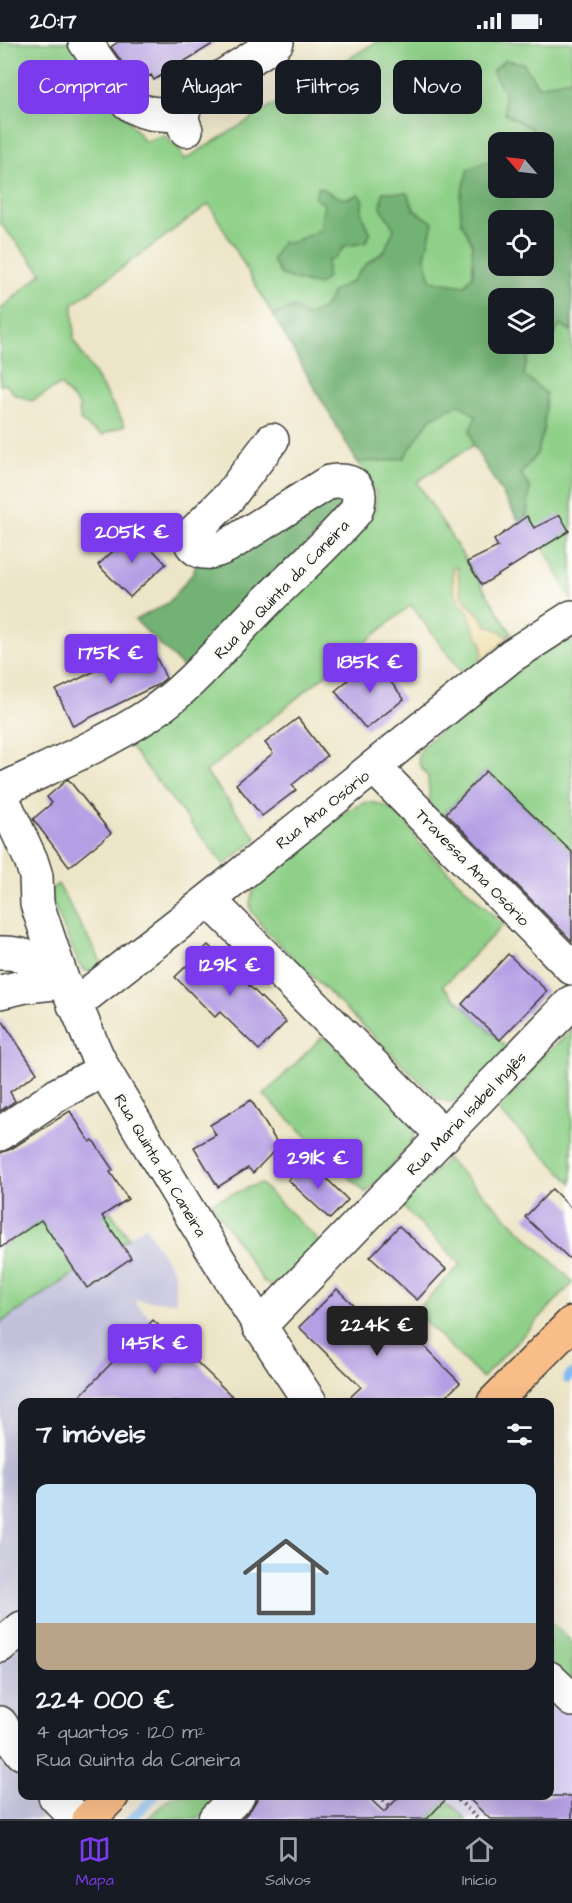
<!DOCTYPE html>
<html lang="pt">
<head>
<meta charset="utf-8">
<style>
	:root { --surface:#171b24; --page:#242831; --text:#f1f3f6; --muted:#9ea1a6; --line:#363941; --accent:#7c3aed }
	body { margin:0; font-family:"Architects Daughter",sans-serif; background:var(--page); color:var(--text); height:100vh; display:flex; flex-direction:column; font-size:22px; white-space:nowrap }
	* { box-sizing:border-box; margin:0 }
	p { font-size:20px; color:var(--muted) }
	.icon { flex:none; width:33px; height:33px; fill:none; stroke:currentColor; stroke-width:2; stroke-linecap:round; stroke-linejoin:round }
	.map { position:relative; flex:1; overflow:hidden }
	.side { position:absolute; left:18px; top:1356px; width:536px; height:402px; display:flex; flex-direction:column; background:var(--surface); border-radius:12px; box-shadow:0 6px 24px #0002 }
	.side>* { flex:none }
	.guide { position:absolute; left:18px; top:18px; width:537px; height:54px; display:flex; gap:12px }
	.needle { width:39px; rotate:298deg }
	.buttons { position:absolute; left:488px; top:90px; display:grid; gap:12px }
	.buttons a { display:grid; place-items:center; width:66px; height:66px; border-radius:12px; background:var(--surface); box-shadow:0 6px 24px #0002; font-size:30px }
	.price { position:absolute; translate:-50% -51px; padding:0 14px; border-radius:6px; background:var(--accent); color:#fff; font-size:20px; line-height:39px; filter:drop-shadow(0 2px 3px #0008) }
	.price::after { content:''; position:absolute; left:50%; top:36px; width:18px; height:14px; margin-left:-9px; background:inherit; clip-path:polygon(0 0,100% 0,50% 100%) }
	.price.on { background:#222; color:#fff }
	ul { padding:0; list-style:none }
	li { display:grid; align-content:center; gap:12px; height:318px; padding:0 18px }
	li span { display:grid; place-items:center; height:186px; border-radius:12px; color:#555 }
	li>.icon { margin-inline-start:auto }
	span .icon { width:108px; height:108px; fill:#fffc; stroke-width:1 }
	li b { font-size:26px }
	h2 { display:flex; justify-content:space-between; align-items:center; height:72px; padding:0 18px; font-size:26px }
	.pill { padding:0 21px; border-radius:12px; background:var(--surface); box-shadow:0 6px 24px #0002; font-size:21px; line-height:54px }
	.pill.on { background:var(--accent); color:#fff }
	.status { display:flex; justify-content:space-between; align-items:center; height:42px; padding:0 30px; background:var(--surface); direction:ltr }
	.status svg { height:16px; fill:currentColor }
	.menu { display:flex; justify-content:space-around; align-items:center; height:84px; border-top:2px solid var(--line); background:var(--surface); font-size:16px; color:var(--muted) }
	.menu a { display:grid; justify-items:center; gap:3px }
	.menu .on { color:var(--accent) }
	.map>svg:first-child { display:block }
	.built { fill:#ddd5f6 }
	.industrial { fill:#c2c1dc }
	.green { fill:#8fd088; stroke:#567652; stroke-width:1.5; fill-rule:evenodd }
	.forest { fill:#73b274; stroke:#486748; stroke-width:1.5; fill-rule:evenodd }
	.sand { fill:#eeda9e; stroke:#857b5d; stroke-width:1.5 }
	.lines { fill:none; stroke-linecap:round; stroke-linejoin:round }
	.stream { stroke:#81bbf2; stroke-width:9 }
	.building { fill:#b49ee4 }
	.minor-casing { stroke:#3b3a36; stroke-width:36 }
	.major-casing { stroke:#3b3a36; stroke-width:36 }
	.path { stroke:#3b3a36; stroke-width:4; stroke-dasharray:1.5 4.5; stroke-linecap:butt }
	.minor { stroke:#fff; stroke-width:33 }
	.major { stroke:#f8bd88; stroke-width:33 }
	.labels { text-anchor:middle; stroke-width:4.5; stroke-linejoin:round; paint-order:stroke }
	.street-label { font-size:16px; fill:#1c1c1c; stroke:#fdfcf7 }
</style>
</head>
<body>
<div class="status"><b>20:17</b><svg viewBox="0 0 49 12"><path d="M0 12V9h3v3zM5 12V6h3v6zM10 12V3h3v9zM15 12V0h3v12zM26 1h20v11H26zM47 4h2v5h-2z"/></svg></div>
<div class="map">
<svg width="572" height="1777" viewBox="0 0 572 1777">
	<rect width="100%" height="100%" fill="#fdfcf7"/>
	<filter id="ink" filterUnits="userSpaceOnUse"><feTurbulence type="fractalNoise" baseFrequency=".0167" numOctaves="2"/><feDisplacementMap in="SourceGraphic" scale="12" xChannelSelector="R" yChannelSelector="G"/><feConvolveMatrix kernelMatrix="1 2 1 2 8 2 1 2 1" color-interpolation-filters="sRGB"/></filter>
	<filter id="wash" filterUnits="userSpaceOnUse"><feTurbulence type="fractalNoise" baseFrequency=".008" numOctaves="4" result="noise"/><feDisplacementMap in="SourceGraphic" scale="24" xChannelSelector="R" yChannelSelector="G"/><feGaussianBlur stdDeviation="1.35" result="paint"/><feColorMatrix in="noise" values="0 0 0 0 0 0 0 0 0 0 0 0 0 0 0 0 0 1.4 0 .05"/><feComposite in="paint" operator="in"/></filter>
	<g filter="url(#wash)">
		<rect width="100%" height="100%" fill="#ede5c7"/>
		<path class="built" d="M 549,1579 L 572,1600 L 572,1777 L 147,1777 L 172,1754 L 549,1754 Z"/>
		<path class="industrial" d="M 145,1184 L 174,1230 L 176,1260 L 137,1258 L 135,1261 L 238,1360 L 22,1360 L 22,1754 L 63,1754 L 39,1777 L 0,1777 L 0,1281 Z"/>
		<path class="green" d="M 0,0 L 71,0 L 92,32 L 145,100 L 163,93 L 179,107 L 184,118 L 376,0 L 572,0 L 572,559 L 527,474 L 519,479 L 473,403 L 417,440 L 512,592 L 464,634 L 411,563 L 206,730 L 257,797 L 224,823 L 124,697 L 278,567 L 375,468 L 376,452 L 209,162 L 73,262 L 74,299 L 125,383 L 102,393 L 89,386 L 80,378 L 79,363 L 60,343 L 32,359 L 14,352 L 6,342 L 0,343 L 0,268 L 42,231 L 0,181 ZM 498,100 L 543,100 L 543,146 L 498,146 ZM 498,178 L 543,178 L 543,224 L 498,224 ZM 498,256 L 543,256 L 543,302 L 498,302 Z
			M 572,589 L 572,810 L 486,729 L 439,777 L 430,764 L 428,735 L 419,722 L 418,714 L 423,704 L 478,657 Z
			M 367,760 C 393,761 408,778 418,800 L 503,883 L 443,944 L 508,1007 L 459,1059 L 448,1060 L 437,1056 L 266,889 L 251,869 L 250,860 L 253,849 L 260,840 L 348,768 Z
			M 58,842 L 102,921 L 93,929 L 85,929 L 79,922 L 48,849 Z
			M 572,985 L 572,1141 L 496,1066 L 524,1042 L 536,1020 L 566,994 Z
			M 323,994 L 410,1077 L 415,1091 L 410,1104 L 366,1151 L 264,1053 Z
			M 447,1117 L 572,1239 L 572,1242 L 482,1336 L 415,1270 L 461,1222 L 402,1164 Z
			M 260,1141 L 320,1200 L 282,1240 L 272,1244 L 263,1239 L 211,1160 Z
			M 110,1169 L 129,1196 L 0,1281 L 0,1206 L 41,1178 L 52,1194 L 97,1178 Z
			M 549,1579 L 572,1600 L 572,1642 L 549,1620 Z
			M 172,1754 L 221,1754 L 199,1777 L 147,1777 Z
			M 446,1757 L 466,1777 L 427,1777 Z"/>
		<path class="forest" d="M 505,18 L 523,21 L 538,44 L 569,37 L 572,39 L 572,289 L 560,283 L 549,303 L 528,315 L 524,333 L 546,351 L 544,387 L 537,412 L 521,432 L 530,446 L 527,473 L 519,479 L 473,403 L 470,388 L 476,374 L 459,362 L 430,377 L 404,416 L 387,419 L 357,420 L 273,273 L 294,265 L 306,274 L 323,267 L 334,249 L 352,239 L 365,223 L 384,209 L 394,187 L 381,165 L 383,150 L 407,151 L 415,169 L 433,180 L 425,214 L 431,239 L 465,244 L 473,232 L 472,201 L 461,179 L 460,156 L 468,127 L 498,115 L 498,146 L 543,146 L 543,100 L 532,100 L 533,87 L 505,72 L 504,50 L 492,29 ZM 543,178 L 543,224 L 498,224 L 498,178 ZM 498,256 L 543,256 L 543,302 L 498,302 Z
			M 318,145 C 335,151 340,163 358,152 L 363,158 C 360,171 363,180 371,191 L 365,201 L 345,204 L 335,216 L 327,219 L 327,235 C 325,237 323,241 320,242 C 312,246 291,235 281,233 L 272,218 L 282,200 L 291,201 L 320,188 L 324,162 L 315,156 Z
			M 338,446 L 347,462 L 184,626 L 135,578 L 168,561 L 193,531 L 198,517 Z"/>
		<path class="sand" d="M 458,525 C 459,536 458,548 465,558 C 471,568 483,572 486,583 L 498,588 L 506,594 L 512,592 L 475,626 L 482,613 L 482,602 L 475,589 L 467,568 L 461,563 L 453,545 L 453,526 Z"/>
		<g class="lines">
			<path class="stream" d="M 567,1337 L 572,1331
				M 131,1777 L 155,1754"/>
		</g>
		<g id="blocks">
			<path class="building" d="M 118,0 L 216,0 L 154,38 L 151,33 L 143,37 L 135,26 L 129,30 L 111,5 Z
				M 560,473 L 569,489 L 482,543 L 467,520 L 498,505 L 494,498 L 527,474 L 534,486 Z
				M 135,489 L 166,522 L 130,555 L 98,523 Z
				M 150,602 L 166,636 L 157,643 L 73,684 L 56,648 Z
				M 373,617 L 404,657 L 366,687 L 335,649 Z
				M 298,676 L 327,714 L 292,743 L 296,748 L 262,774 L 236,742 L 273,711 L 265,701 Z
				M 486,729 L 572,810 L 572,899 L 446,771 Z
				M 68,737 L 111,791 L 69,825 L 33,777 L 52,761 L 47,755 Z
				M 208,903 L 286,980 L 259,1008 L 220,970 L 215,975 L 175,935 Z
				M 508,912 L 547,949 L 500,998 L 462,962 Z
				M 0,975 L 37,1031 L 10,1050 L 15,1059 L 0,1069 Z
				M 251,1058 L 279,1104 L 253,1131 L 248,1126 L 218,1145 L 194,1105 L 216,1093 L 210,1083 Z
				M 70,1069 L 90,1100 L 93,1098 L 113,1128 L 110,1130 L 128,1157 L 102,1174 L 131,1216 L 87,1246 L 41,1178 L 0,1206 L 0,1111 L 11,1107 Z
				M 308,1118 L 348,1158 L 330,1177 L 288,1138 Z
				M 552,1147 L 572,1167 L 572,1219 L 525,1175 Z
				M 399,1184 L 446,1227 L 417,1258 L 370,1215 Z
				M 337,1247 L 394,1302 L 408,1288 L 460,1341 L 440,1360 L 345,1360 L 361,1345 L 299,1285 Z
				M 153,1278 L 205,1328 L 238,1360 L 74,1360 Z
				M 259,1754 L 367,1754 L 384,1770 L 400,1754 L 449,1754 L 427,1777 L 242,1777 L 251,1767 Z
				M 466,1754 L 572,1754 L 572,1777 L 490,1777 Z"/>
		</g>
	</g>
	<g filter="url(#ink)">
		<use href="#blocks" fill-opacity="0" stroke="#3b3a36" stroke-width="1.5"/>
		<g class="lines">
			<g class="minor-casing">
				<path id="minor" d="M 85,0 L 127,60 C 144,74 160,72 182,73
					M 186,88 C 179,74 183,66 192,54 L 277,0
					M 374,725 L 572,926
					M 0,749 C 49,725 101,704 147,674 C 192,645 222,604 259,567 C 291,534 327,504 356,469 C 365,444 353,436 329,440 L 227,504 C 215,510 202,515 192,503 L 193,491 L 229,455 L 272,398
					M 0,751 L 31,818 L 36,834 L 37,862 L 63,940 L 26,944 L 0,950
					M 209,858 L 444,1094
					M 0,911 C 24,910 49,920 63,940 C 81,967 89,1003 106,1031 C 172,1142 238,1253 310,1360
					M 74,963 L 209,858 L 511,614 L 572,575
					M 0,1092 L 60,1051 L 104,1028
					M 259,1285 L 572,960
					M 0,1604 L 22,1586
					M 549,1636 L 572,1658
					M 0,1681 L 22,1711
					M 55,1754 L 77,1777
					M 215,1777 L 238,1754"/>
			</g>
			<g class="major-casing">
				<path id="major" d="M 494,1360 L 572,1281
					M 89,1777 L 112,1754"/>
			</g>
			<path class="path" d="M 379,1754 L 390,1764
				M 454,1754 L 478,1777"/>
			<use href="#minor" class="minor"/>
			<use href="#major" class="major"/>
		</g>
	</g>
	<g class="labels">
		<g class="street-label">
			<text transform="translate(281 547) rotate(-46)" y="6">Rua da Quinta da Caneira</text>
			<text transform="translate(322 767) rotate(-39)" y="6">Rua Ana Osório</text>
			<text transform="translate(473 825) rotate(46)" y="6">Travessa Ana Osório</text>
			<text transform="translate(466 1071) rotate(-46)" y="6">Rua Maria Isabel Inglês</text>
			<text transform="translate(161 1123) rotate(59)" y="6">Rua Quinta da Caneira</text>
		</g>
	</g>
</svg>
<div class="buttons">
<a><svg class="needle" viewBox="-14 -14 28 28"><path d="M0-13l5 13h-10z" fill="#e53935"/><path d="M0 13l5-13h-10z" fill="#9ea1a6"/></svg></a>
<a><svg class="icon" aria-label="locate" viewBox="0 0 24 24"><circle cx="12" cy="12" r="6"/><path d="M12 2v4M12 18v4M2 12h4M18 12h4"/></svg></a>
<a><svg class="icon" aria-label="layers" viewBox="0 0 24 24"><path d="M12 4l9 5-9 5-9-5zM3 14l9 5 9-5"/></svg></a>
</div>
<b class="price" style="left:132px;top:522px">205K €</b>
<b class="price" style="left:111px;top:643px">175K €</b>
<b class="price" style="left:370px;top:652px">185K €</b>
<b class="price" style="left:230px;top:955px">129K €</b>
<b class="price" style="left:318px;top:1148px">291K €</b>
<b class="price on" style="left:377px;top:1315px">224K €</b>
<b class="price" style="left:155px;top:1333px">145K €</b>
<div class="guide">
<a class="pill on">Comprar</a>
<a class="pill">Alugar</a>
<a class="pill">Filtros</a>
<a class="pill">Novo</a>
</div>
<section class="side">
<h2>7 imóveis<svg class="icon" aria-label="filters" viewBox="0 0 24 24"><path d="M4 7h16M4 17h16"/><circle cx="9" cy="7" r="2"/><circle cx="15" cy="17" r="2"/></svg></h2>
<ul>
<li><span style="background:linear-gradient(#bfe0f5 75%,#b9a48a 0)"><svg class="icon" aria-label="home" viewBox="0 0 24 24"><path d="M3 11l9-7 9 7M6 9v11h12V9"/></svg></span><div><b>224 000 €</b><p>4 quartos · 120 m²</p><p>Rua Quinta da Caneira</p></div></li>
</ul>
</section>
</div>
<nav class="menu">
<a class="on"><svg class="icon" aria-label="map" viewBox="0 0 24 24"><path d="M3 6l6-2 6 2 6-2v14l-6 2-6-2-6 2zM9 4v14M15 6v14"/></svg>Mapa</a>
<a><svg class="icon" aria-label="saved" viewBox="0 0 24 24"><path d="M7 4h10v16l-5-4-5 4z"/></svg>Salvos</a>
<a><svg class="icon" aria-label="home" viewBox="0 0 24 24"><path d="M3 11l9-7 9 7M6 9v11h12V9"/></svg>Início</a>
</nav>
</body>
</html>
